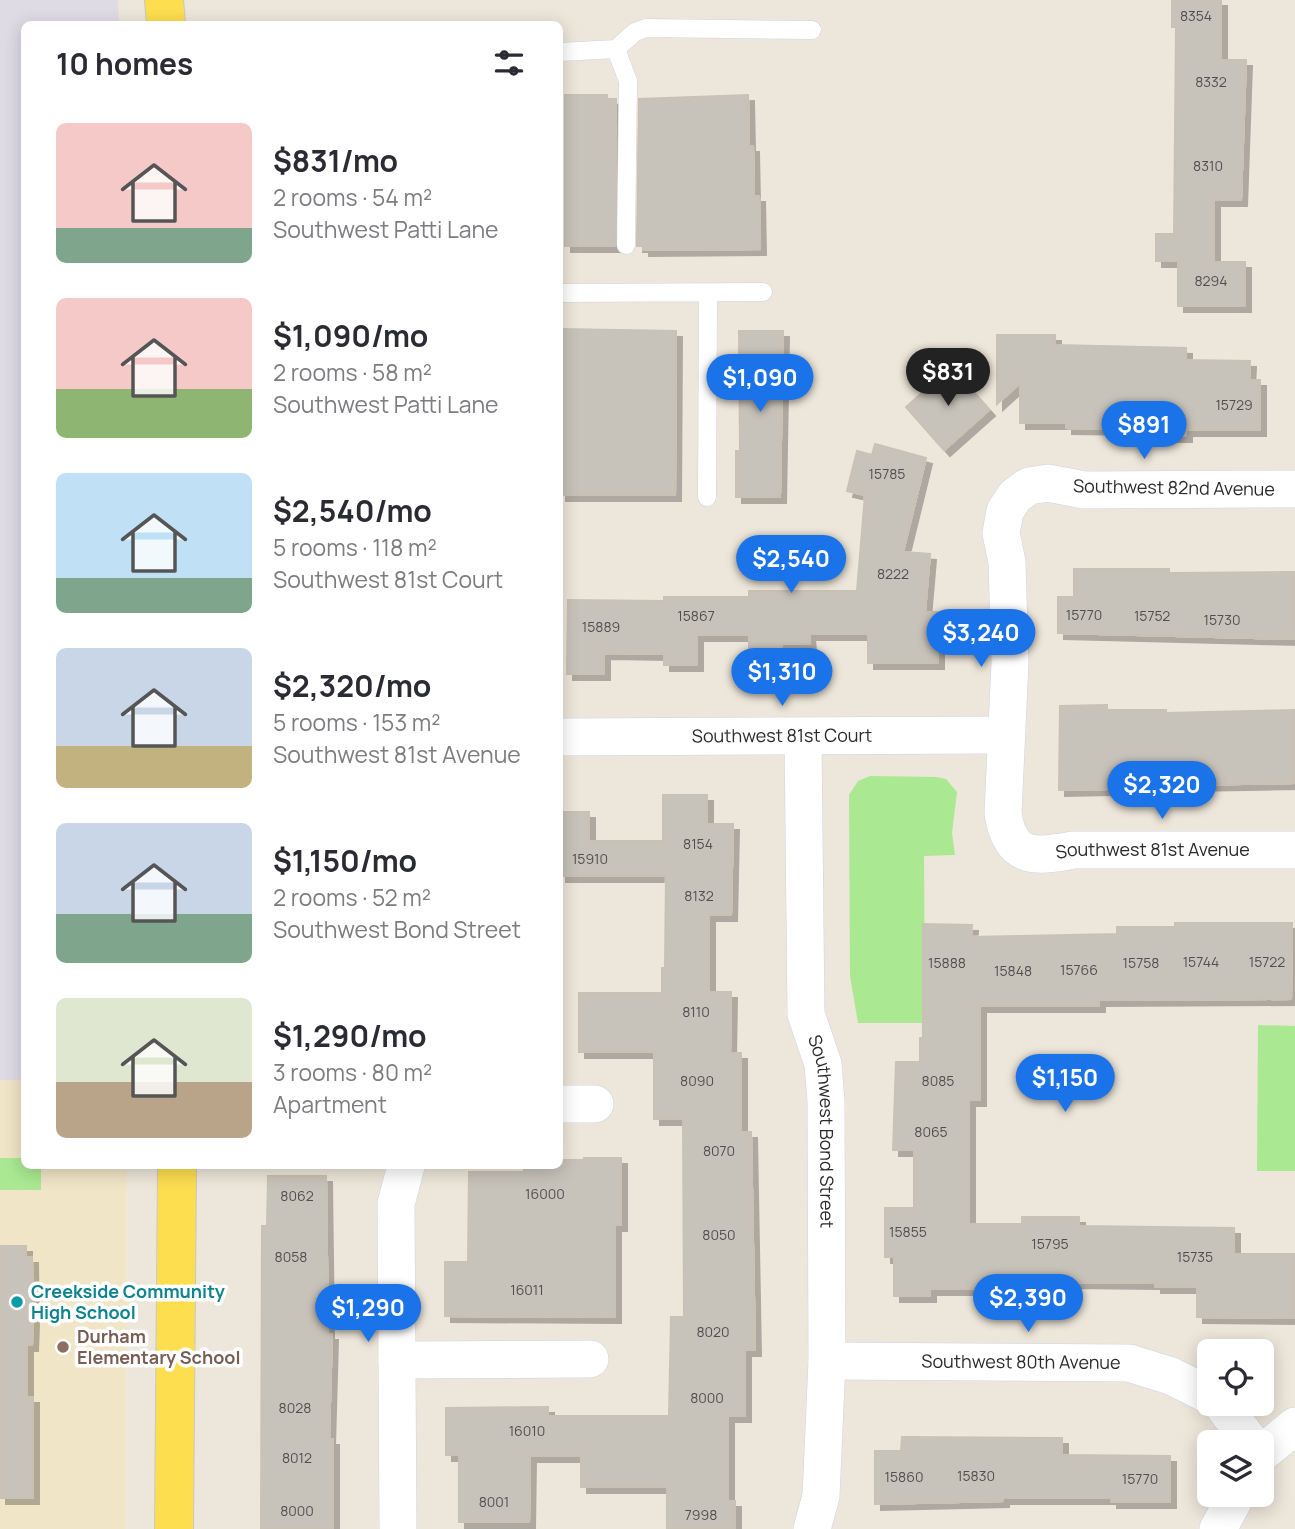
<!DOCTYPE html>
<html lang="en">
<head>
<meta charset="utf-8">
<style>
	:root { --surface:#fff; --page:#f7f7f7; --text:#2b2b33; --muted:#7c7c81; --accent:#1a73e8 }
	body { margin:0; font-family:Manrope,sans-serif; background:var(--page); color:var(--text); height:100vh; display:flex; flex-direction:column; font-size:26px; white-space:nowrap }
	* { box-sizing:border-box; margin:0 }
	p { font-size:23px; color:var(--muted) }
	.icon { flex:none; width:38px; height:38px; fill:none; stroke:currentColor; stroke-width:2; stroke-linecap:round; stroke-linejoin:round }
	.map { position:relative; flex:1; overflow:hidden }
	.side { position:absolute; left:21px; top:21px; width:542px; height:1148px; display:flex; flex-direction:column; background:var(--surface); border-radius:10px; box-shadow:0 4px 18px #0003 }
	.side>* { flex:none }
	.controls { position:absolute; left:1197px; top:1339px; display:grid; gap:14px }
	.controls a { display:grid; place-items:center; width:77px; height:77px; border-radius:10px; background:var(--surface); box-shadow:0 4px 18px #0003; font-size:35px }
	.price { position:absolute; translate:-50% -60px; padding:0 16px; border-radius:24px; background:var(--accent); color:#fff; font-size:23px; line-height:46px; filter:drop-shadow(0 2px 4px #0008) }
	.price::after { content:''; position:absolute; left:50%; top:42px; width:21px; height:16px; margin-left:-10px; background:inherit; clip-path:polygon(0 0,100% 0,50% 100%) }
	.price.selected { background:#222; color:#fff }
	ul { padding:0; list-style:none }
	li { display:flex; align-items:center; gap:21px; height:175px; padding:0 35px }
	li span { display:grid; place-items:center; flex:none; width:196px; height:140px; border-radius:10px; color:#555 }
	li>.icon { margin-inline-start:auto }
	span .icon { width:84px; height:84px; fill:#fffc; stroke-width:1 }
	li b { font-size:30px }
	h2 { display:flex; justify-content:space-between; align-items:center; height:84px; padding:0 35px; font-size:30px }
	.map>svg:first-child { display:block }
	.industrial { fill:#dfdbe5 }
	.education { fill:#f1e5c8 }
	.green { fill:#aae991 }
	.building { fill:#c8c3ba; stroke:#c9c2b4; stroke-width:2; filter:url(#shadow) }
	.lines { fill:none; stroke-linecap:round; stroke-linejoin:round }
	.service-casing { stroke:#cfd2e4; stroke-width:19 }
	.minor-casing { stroke:#cfd2e4; stroke-width:38 }
	.primary-casing { stroke:#c8c8c8; stroke-width:40 }
	.service { stroke:#fff; stroke-width:18 }
	.minor { stroke:#fff; stroke-width:37 }
	.primary { stroke:#fdde4f; stroke-width:38 }
	.culture-dot { fill:#0f9aa8; stroke:#fff; stroke-width:2.5 }
	.education-dot { fill:#8d6e63; stroke:#fff; stroke-width:2.5 }
	.labels { text-anchor:middle; stroke-width:7; stroke-linejoin:round; paint-order:stroke }
	.number-label { font-size:14px; fill:#52504e }
	.street-label { font-size:18px; fill:#2a2a2a; stroke:#fff }
	.culture-label { font-size:18px; font-weight:bold; fill:#0d838f; stroke:#fff; text-anchor:start }
	.education-label { font-size:18px; font-weight:bold; fill:#785e54; stroke:#fff; text-anchor:start }
</style>
</head>
<body>
<div class="map">
<svg width="1295" height="1529" viewBox="0 0 1295 1529">
	<defs>
		<filter id="shadow"><feDropShadow dx="6" dy="6" stdDeviation="0" flood-color="#0004"/></filter>
	</defs>
	<rect width="100%" height="100%" fill="#ede6da"/>
	<path class="industrial" d="M 0,0 L 118,0 L 119,24 L 24,24 L 24,1080 L 0,1080 Z"/>
	<path class="education" d="M 0,1080 L 24,1080 L 24,1166 L 127,1166 L 126,1529 L 0,1529 Z"/>
	<path class="green" d="M 870,776 L 936,777 L 946,779 L 957,792 L 952,833 L 955,855 L 924,856 L 925,1023 L 858,1023 L 850,976 L 849,795 L 858,781 Z
		M 1258,1025 L 1295,1026 L 1295,1171 L 1257,1171 Z
		M 0,1158 L 24,1158 L 24,1166 L 41,1166 L 41,1190 L 0,1190 Z"/>
	<path class="building" d="M 1172,0 L 1221,0 L 1221,60 L 1246,60 L 1241,200 L 1214,200 L 1214,262 L 1245,262 L 1245,306 L 1178,306 L 1178,261 L 1156,261 L 1156,234 L 1174,234 L 1176,27 L 1172,27 Z
		M 565,95 L 607,95 L 607,99 L 616,99 L 615,246 L 565,246 Z
		M 748,95 L 749,146 L 753,146 L 754,196 L 759,196 L 760,249 L 643,250 L 643,246 L 637,246 L 639,99 Z
		M 560,329 L 676,331 L 675,495 L 560,495 Z
		M 739,331 L 783,331 L 780,497 L 736,497 L 736,451 L 740,451 Z
		M 997,335 L 1055,335 L 1055,345 L 1186,348 L 1186,360 L 1250,361 L 1249,380 L 1260,380 L 1260,430 L 1186,430 L 1186,436 L 1135,436 L 1136,429 L 1066,428 L 1066,423 L 1020,423 L 1020,383 L 997,404 Z
		M 951,367 L 989,410 L 944,450 L 906,407 Z
		M 875,444 L 926,458 L 903,552 L 930,554 L 925,612 L 938,612 L 938,663 L 868,663 L 868,634 L 809,634 L 810,644 L 782,644 L 782,658 L 749,658 L 749,635 L 697,635 L 697,665 L 664,665 L 664,654 L 604,653 L 604,674 L 567,674 L 568,600 L 664,601 L 664,597 L 749,597 L 749,591 L 857,591 L 865,495 L 847,491 L 857,451 L 872,455 Z
		M 1074,569 L 1169,569 L 1169,573 L 1295,572 L 1295,639 L 1058,633 L 1058,597 L 1074,597 Z
		M 1107,705 L 1107,710 L 1166,710 L 1166,713 L 1294,710 L 1294,783 L 1181,785 L 1181,781 L 1107,780 L 1107,789 L 1059,790 L 1060,706 Z
		M 663,795 L 707,795 L 707,824 L 733,824 L 731,915 L 709,915 L 709,992 L 731,992 L 730,1053 L 741,1053 L 741,1132 L 751,1132 L 755,1350 L 745,1350 L 745,1416 L 728,1416 L 728,1501 L 735,1501 L 735,1529 L 667,1529 L 667,1487 L 581,1487 L 581,1456 L 530,1456 L 529,1522 L 459,1522 L 459,1455 L 446,1455 L 446,1408 L 548,1407 L 548,1416 L 669,1416 L 671,1317 L 684,1317 L 683,1119 L 654,1119 L 654,1052 L 579,1052 L 579,993 L 662,993 L 662,968 L 665,968 L 666,876 L 560,876 L 560,812 L 589,812 L 589,841 L 663,841 Z
		M 1175,923 L 1292,923 L 1291,999 L 1099,1000 L 1099,1006 L 980,1006 L 980,1100 L 969,1100 L 969,1224 L 1022,1224 L 1022,1217 L 1079,1217 L 1079,1226 L 1234,1228 L 1234,1254 L 1295,1254 L 1295,1318 L 1197,1317 L 1197,1287 L 1155,1287 L 1155,1283 L 1061,1282 L 1061,1296 L 1022,1296 L 1022,1289 L 930,1289 L 930,1296 L 894,1296 L 894,1257 L 885,1257 L 885,1208 L 914,1208 L 914,1150 L 893,1150 L 896,1062 L 920,1062 L 920,1038 L 923,1038 L 923,924 L 972,925 L 971,937 L 1117,934 L 1117,927 L 1175,927 Z
		M 584,1158 L 621,1158 L 621,1225 L 615,1225 L 615,1317 L 445,1316 L 445,1262 L 468,1262 L 469,1172 L 524,1172 L 524,1166 L 560,1166 L 560,1160 L 584,1160 Z
		M 268,1176 L 326,1176 L 328,1334 L 332,1334 L 329,1439 L 333,1439 L 333,1529 L 261,1529 L 262,1226 L 267,1226 Z
		M 0,1246 L 26,1246 L 26,1257 L 32,1257 L 33,1319 L 32,1345 L 27,1345 L 27,1397 L 33,1397 L 33,1498 L 0,1498 Z
		M 902,1437 L 1062,1438 L 1062,1455 L 1170,1456 L 1170,1502 L 1111,1502 L 1111,1498 L 1003,1498 L 1003,1501 L 875,1504 L 875,1451 L 901,1451 Z"/>
	<g class="lines">
		<g class="service-casing">
			<path id="service" d="M 616,49 L 628,81 L 626,245
				M 560,52 L 616,49 L 635,32 L 646,28 L 812,30
				M 560,293 L 763,292
				M 707,497 L 708,293"/>
		</g>
		<g class="minor-casing">
			<g id="minor">
				<path id="s1" d="M 1295,489 L 1084,490 L 1048,483 L 1029,486 L 1015,496 L 1005,511 L 1001,533 L 1007,562 L 1010,663 L 1003,813 C 1010,859 1033,858 1073,850 L 1295,850"/>
				<path id="s2" d="M 560,737 L 1005,735"/>
				<path id="s3" d="M 803,737 L 806,1014 L 823,1064 L 826,1101 L 827,1361 L 821,1496 L 812,1529"/>
				<path d="M 560,1104 L 595,1104"/>
				<path d="M 397,1360 L 590,1359"/>
				<path id="s4" d="M 827,1361 L 1129,1363 L 1171,1376 L 1209,1395"/>
				<path d="M 1222,1404 L 1250,1442"/>
				<path d="M 1262,1453 L 1295,1426"/>
				<path d="M 398,1529 L 396,1204 L 406,1166"/>
				<path d="M 1218,1529 L 1237,1494"/>
			</g>
		</g>
		<g class="primary-casing">
			<path id="primary" d="M 164,0 L 166,24
				M 174,1529 L 177,1166"/>
		</g>
		<use href="#service" class="service"/>
		<use href="#minor" class="minor"/>
		<use href="#primary" class="primary"/>
	</g>
	<circle class="culture-dot" cx="17" cy="1302" r="7"/>
	<circle class="education-dot" cx="63" cy="1347" r="7"/>
	<g class="labels">
		<g class="number-label">
			<text x="1196" y="21">8354</text>
			<text x="1211" y="87">8332</text>
			<text x="1208" y="171">8310</text>
			<text x="1211" y="286">8294</text>
			<text x="1234" y="410">15729</text>
			<text x="887" y="479">15785</text>
			<text x="893" y="579">8222</text>
			<text x="1084" y="620">15770</text>
			<text x="696" y="621">15867</text>
			<text x="1152" y="621">15752</text>
			<text x="1222" y="625">15730</text>
			<text x="601" y="632">15889</text>
			<text x="698" y="849">8154</text>
			<text x="590" y="864">15910</text>
			<text x="699" y="901">8132</text>
			<text x="1201" y="967">15744</text>
			<text x="1267" y="967">15722</text>
			<text x="947" y="968">15888</text>
			<text x="1141" y="968">15758</text>
			<text x="1079" y="975">15766</text>
			<text x="1013" y="976">15848</text>
			<text x="696" y="1017">8110</text>
			<text x="697" y="1086">8090</text>
			<text x="938" y="1086">8085</text>
			<text x="931" y="1137">8065</text>
			<text x="719" y="1156">8070</text>
			<text x="545" y="1199">16000</text>
			<text x="297" y="1201">8062</text>
			<text x="908" y="1237">15855</text>
			<text x="719" y="1240">8050</text>
			<text x="1050" y="1249">15795</text>
			<text x="291" y="1262">8058</text>
			<text x="1195" y="1262">15735</text>
			<text x="527" y="1295">16011</text>
			<text x="713" y="1337">8020</text>
			<text x="707" y="1403">8000</text>
			<text x="295" y="1413">8028</text>
			<text x="527" y="1436">16010</text>
			<text x="297" y="1463">8012</text>
			<text x="976" y="1481">15830</text>
			<text x="904" y="1482">15860</text>
			<text x="1140" y="1484">15770</text>
			<text x="494" y="1507">8001</text>
			<text x="297" y="1516">8000</text>
			<text x="701" y="1520">7998</text>
		</g>
		<g class="street-label">
			<text transform="translate(1174 488) rotate(1)" y="6">Southwest 82nd Avenue</text>
			<text dy="6" stroke="none"><textPath href="#s2" startOffset="222">Southwest 81st Court</textPath></text>
			<text dy="6" stroke="none"><textPath href="#s1" startOffset="780">Southwest 81st Avenue</textPath></text>
			<text dy="6" stroke="none"><textPath href="#s3" startOffset="397">Southwest Bond Street</textPath></text>
			<text dy="6" stroke="none"><textPath href="#s4" startOffset="194">Southwest 80th Avenue</textPath></text>
		</g>
		<g class="culture-label">
			<text x="31" y="1298">Creekside Community<tspan x="31" dy="21">High School</tspan></text>
		</g>
		<g class="education-label">
			<text x="77" y="1343">Durham<tspan x="77" dy="21">Elementary School</tspan></text>
		</g>
	</g>
</svg>
<div class="controls">
<a><svg class="icon" aria-label="locate" viewBox="0 0 24 24"><circle cx="12" cy="12" r="6"/><path d="M12 2v4M12 18v4M2 12h4M18 12h4"/></svg></a>
<a><svg class="icon" aria-label="layers" viewBox="0 0 24 24"><path d="M12 4l9 5-9 5-9-5zM3 14l9 5 9-5"/></svg></a>
</div>
<b class="price selected" style="left:948px;top:408px">$831</b>
<b class="price" style="left:760px;top:414px">$1,090</b>
<b class="price" style="left:1144px;top:461px">$891</b>
<b class="price" style="left:791px;top:595px">$2,540</b>
<b class="price" style="left:981px;top:669px">$3,240</b>
<b class="price" style="left:782px;top:708px">$1,310</b>
<b class="price" style="left:1162px;top:821px">$2,320</b>
<b class="price" style="left:1065px;top:1114px">$1,150</b>
<b class="price" style="left:1028px;top:1334px">$2,390</b>
<b class="price" style="left:368px;top:1344px">$1,290</b>
<section class="side">
<h2>10 homes<svg class="icon" aria-label="filters" viewBox="0 0 24 24"><path d="M4 7h16M4 17h16"/><circle cx="9" cy="7" r="2"/><circle cx="15" cy="17" r="2"/></svg></h2>
<ul>
<li><span style="background:linear-gradient(#f6c9c9 75%,#7fa58c 0)"><svg class="icon" aria-label="home" viewBox="0 0 24 24"><path d="M3 11l9-7 9 7M6 9v11h12V9"/></svg></span><div><b>$831/mo</b><p>2 rooms · 54 m²</p><p>Southwest Patti Lane</p></div></li>
<li><span style="background:linear-gradient(#f6c9c9 65%,#8fb573 0)"><svg class="icon" aria-label="home" viewBox="0 0 24 24"><path d="M3 11l9-7 9 7M6 9v11h12V9"/></svg></span><div><b>$1,090/mo</b><p>2 rooms · 58 m²</p><p>Southwest Patti Lane</p></div></li>
<li><span style="background:linear-gradient(#bfe0f5 75%,#7fa58c 0)"><svg class="icon" aria-label="home" viewBox="0 0 24 24"><path d="M3 11l9-7 9 7M6 9v11h12V9"/></svg></span><div><b>$2,540/mo</b><p>5 rooms · 118 m²</p><p>Southwest 81st Court</p></div></li>
<li><span style="background:linear-gradient(#c9d6e8 70%,#c2b280 0)"><svg class="icon" aria-label="home" viewBox="0 0 24 24"><path d="M3 11l9-7 9 7M6 9v11h12V9"/></svg></span><div><b>$2,320/mo</b><p>5 rooms · 153 m²</p><p>Southwest 81st Avenue</p></div></li>
<li><span style="background:linear-gradient(#c9d6e8 65%,#7fa58c 0)"><svg class="icon" aria-label="home" viewBox="0 0 24 24"><path d="M3 11l9-7 9 7M6 9v11h12V9"/></svg></span><div><b>$1,150/mo</b><p>2 rooms · 52 m²</p><p>Southwest Bond Street</p></div></li>
<li><span style="background:linear-gradient(#dfe7d0 60%,#b9a48a 0)"><svg class="icon" aria-label="home" viewBox="0 0 24 24"><path d="M3 11l9-7 9 7M6 9v11h12V9"/></svg></span><div><b>$1,290/mo</b><p>3 rooms · 80 m²</p><p>Apartment</p></div></li>
</ul>
</section>
</div>
</body>
</html>
